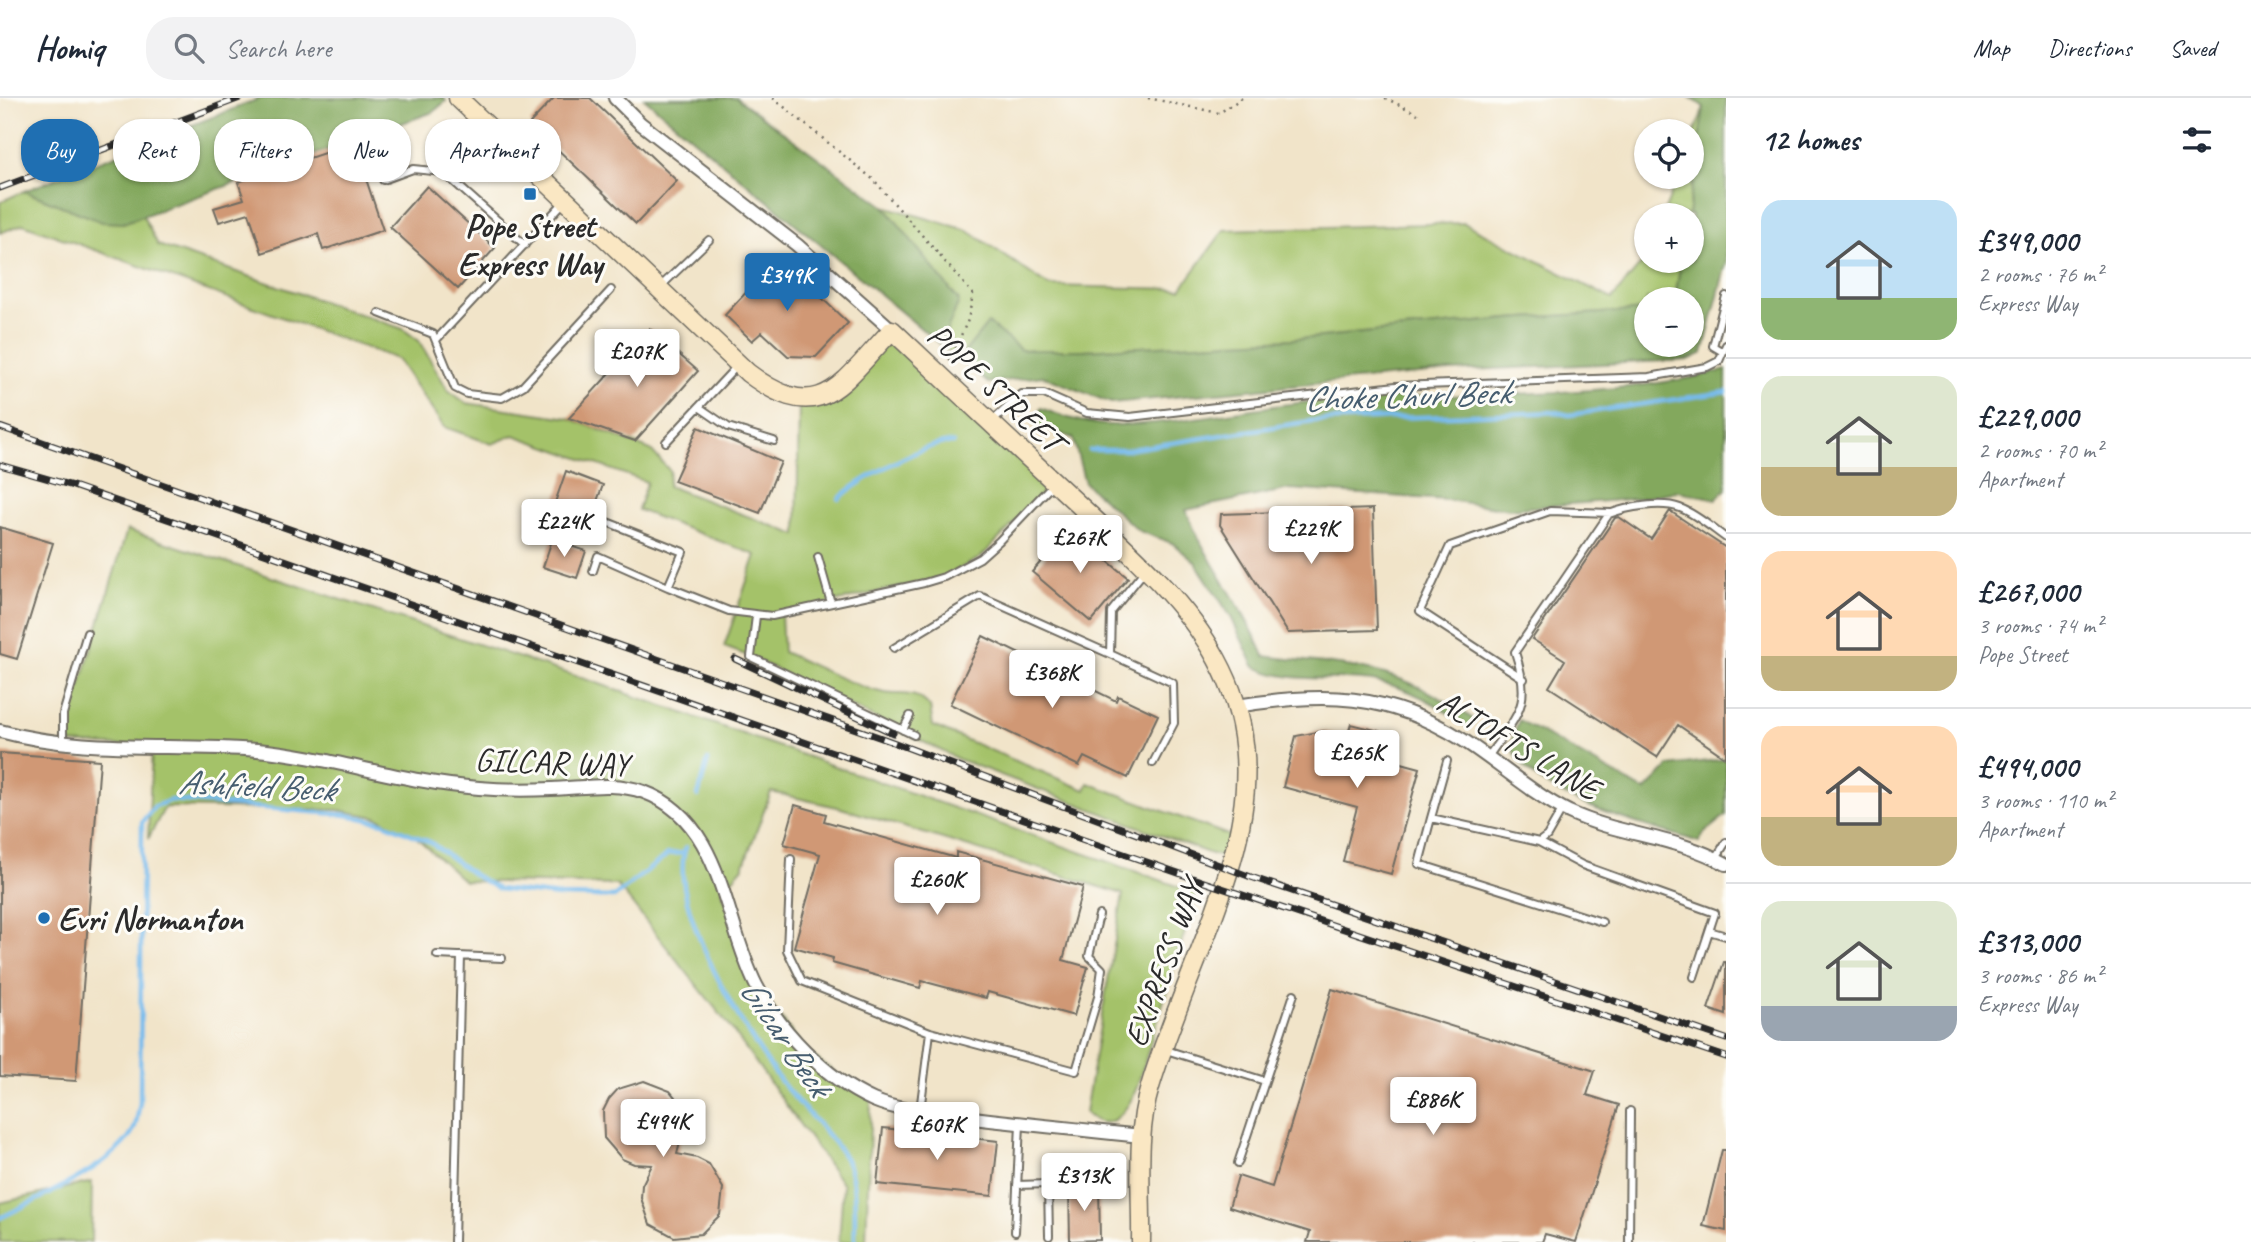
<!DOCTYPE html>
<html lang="en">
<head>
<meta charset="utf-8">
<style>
	:root { --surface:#fff; --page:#f2f2f3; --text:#1f2937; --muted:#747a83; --line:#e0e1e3; --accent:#1f6fb2 }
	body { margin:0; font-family:Caveat,sans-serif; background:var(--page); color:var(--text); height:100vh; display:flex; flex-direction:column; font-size:26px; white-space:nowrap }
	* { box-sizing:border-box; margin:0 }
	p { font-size:23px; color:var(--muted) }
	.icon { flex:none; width:38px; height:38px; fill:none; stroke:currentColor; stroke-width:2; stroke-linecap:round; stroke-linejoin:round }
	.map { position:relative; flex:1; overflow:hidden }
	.side { display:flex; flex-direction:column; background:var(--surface); width:525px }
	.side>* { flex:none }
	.banner { position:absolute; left:21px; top:21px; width:665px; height:63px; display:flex; gap:14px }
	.tools { position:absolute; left:1634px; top:21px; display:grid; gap:14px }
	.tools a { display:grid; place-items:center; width:70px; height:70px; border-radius:50%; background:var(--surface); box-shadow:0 2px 5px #0004; font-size:35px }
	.price { position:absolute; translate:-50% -60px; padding:0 16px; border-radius:7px; background:#fff; color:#222; font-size:23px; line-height:46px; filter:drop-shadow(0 2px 4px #0008) }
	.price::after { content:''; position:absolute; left:50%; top:42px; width:21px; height:16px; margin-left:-10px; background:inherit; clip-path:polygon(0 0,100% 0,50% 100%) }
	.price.active { background:var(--accent); color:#fff }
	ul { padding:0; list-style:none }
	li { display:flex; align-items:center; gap:21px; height:175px; padding:0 35px }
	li+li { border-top:2px solid var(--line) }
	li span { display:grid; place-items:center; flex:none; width:196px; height:140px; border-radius:21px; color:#555 }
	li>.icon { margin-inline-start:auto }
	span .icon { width:84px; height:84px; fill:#fffc; stroke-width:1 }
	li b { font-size:30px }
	h2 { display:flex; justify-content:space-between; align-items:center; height:84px; padding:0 35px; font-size:30px }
	.chip { padding:0 24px; border-radius:28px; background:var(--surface); box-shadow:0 2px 5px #0004; font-size:24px; line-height:63px }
	.chip.active { background:var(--accent); color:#fff }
	header { display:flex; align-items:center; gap:42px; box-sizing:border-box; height:98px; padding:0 35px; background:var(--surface); border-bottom:2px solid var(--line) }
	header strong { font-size:33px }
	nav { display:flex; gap:38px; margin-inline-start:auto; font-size:24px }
	.search { width:490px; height:63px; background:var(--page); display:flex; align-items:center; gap:18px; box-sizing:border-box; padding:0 24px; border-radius:28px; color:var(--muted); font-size:26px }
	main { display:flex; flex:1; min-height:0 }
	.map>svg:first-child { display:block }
	.green { fill:#a4c269; stroke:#68764a; stroke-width:2 }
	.forest { fill:#83a85d; stroke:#576a44; stroke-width:2 }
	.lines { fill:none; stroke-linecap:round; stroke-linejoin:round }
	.stream { stroke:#77bbed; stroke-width:4.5 }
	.building { fill:#d09874 }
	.lane-casing { stroke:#706c62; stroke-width:10 }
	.street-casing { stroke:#706c62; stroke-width:16 }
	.secondary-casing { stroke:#706c62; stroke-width:21 }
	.path { stroke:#706c62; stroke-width:2.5; stroke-dasharray:2 5; stroke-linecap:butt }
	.lane { stroke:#fff; stroke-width:6 }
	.street { stroke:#fff; stroke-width:12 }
	.secondary { stroke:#fae7c3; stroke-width:18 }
	.rail-casing { stroke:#2b2b2b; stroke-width:7 }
	.rail { stroke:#fdfcf7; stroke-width:4.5; stroke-dasharray:13; stroke-linecap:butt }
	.poi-dot { fill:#1f6fb2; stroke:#fdfcf7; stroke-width:2.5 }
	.labels { text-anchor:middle; stroke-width:6; stroke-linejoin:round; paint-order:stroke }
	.poi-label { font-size:33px; font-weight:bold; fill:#2b2b2b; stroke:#fdfcf7 }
	.street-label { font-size:33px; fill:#2b2b2b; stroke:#fdfcf7 }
	.water-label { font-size:35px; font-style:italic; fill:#465d6f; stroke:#fdfcf7 }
</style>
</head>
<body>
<header>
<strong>Homiq</strong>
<div class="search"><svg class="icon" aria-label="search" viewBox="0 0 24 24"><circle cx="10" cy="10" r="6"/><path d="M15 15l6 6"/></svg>Search here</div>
<nav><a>Map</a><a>Directions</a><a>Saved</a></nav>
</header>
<main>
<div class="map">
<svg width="1726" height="1144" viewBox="0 0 1726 1144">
	<rect width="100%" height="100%" fill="#fdfcf7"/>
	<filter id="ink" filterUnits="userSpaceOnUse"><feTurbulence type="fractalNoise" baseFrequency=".0143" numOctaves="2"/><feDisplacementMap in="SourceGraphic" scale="14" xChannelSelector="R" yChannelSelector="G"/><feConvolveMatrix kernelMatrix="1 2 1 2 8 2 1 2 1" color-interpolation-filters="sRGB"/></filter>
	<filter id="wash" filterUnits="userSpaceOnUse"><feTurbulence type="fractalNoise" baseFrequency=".00686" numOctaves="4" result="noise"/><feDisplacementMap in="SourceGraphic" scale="28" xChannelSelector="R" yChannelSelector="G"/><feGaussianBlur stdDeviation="1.57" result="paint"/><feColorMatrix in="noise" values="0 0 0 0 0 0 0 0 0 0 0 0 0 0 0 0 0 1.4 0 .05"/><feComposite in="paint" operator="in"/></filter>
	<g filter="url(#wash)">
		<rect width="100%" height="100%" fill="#f1e4c9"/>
		<path class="green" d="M 1704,9 L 1688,117 L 1663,117 L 1678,79 L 1692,79 L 1692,41 Z
			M 24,93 L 82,116 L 123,125 L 142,116 L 158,147 L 403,231 L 419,243 L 448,292 L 466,305 L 569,320 L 651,352 L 670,373 L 668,388 L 797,437 L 799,302 L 832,295 L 892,232 L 1055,384 L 980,460 L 944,479 L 781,516 L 783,554 C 811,566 857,590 885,595 C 904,598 916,592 930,609 L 933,628 L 1085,692 L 1088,685 L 1236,740 L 1232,761 L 1211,756 L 958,661 L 751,559 L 724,549 L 756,457 L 638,412 L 647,384 L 514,337 L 492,346 L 444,329 L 397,261 L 23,126 L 0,135 L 0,104 Z
			M 884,108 L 967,132 L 1049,188 L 1181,191 L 1224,132 L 1464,125 L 1612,201 L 1647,159 L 1647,163 L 1681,163 L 1675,201 L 1647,201 L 1647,212 L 1508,221 L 1311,240 L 1083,252 L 1021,252 L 988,226 L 959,261 L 941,247 L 959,203 Z
			M 127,432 L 591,583 L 1197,795 L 1137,989 C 1128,1012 1109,1040 1085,1014 L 1123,796 L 841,710 L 771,694 L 743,769 L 722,793 L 756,887 L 806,953 L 871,1001 L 866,1144 L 839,1144 L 843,1087 L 731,930 L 617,787 L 464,783 L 415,738 L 376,719 L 338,712 L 165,709 L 148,741 L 152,649 L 63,645 Z
			M 92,1084 L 91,1144 L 0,1144 L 0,1105 Z"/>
		<path class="forest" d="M 261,0 L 443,0 L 446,3 L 433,14 L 123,125 L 102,124 L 24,93 Z
			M 644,0 L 736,0 L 884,108 L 959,203 L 941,247 Z
			M 1691,0 L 1726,0 L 1726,166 L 1703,255 L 1688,262 L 1450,273 L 1111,305 L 1043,278 L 988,285 L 959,261 L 988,225 L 1021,252 L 1083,252 L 1311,240 L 1508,221 L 1647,212 L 1647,247 L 1692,247 L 1692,201 L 1675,201 L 1681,163 L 1692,163 L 1692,117 L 1688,117 L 1704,9 Z
			M 1726,272 L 1726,391 L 1716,401 L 1677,393 L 1643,400 L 1510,411 L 1447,402 L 1290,391 L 1186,412 C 1206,464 1243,507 1264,558 C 1353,570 1395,565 1473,621 L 1474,625 L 1468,629 C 1439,607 1409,589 1372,583 C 1335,577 1288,587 1254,568 L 1231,519 L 1195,464 L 1172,445 L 1139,433 L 1085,385 L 1073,340 L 1034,326 L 1041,310 C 1062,319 1089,327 1113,327 C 1182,327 1250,308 1319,303 C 1451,293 1598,304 1726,272 Z
			M 1519,622 L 1645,693 L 1669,668 L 1726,661 L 1726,717 L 1705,734 L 1699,744 C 1651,728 1521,700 1511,644 Z"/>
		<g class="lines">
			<path class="stream" d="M 1090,352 L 1126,352 L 1312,323 L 1556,314 L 1569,317 L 1726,294
				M 839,401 C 854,384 931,341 953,345
				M 698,698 L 708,662
				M 686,749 C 665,806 748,940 783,986 C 802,1011 828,1033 845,1060 C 858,1083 854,1118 855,1144
				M 0,1120 C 37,1101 115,1068 134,1031 C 137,1024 138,1013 140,1005 L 142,724 L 155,708 L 171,702 L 347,717 L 384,725 L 430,744 L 474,777 L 498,791 L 560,798 L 614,799 L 668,756 L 684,755"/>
		</g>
		<g id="blocks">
			<path class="building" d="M 554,0 L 590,0 L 677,83 L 636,126 L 530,25 Z
				M 354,45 L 383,132 L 323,152 L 318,136 L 262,155 L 249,115 L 219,124 L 214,110 L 244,101 L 238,84 Z
				M 427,88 L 495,150 L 458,191 L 390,129 Z
				M 779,159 L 848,225 L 816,259 L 788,258 L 762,234 L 752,243 L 725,217 Z
				M 650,231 L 698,273 L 635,343 L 569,320 Z
				M 698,329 L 781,364 L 760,415 L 674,383 Z
				M 566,373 L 603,387 L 586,432 L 550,419 Z
				M 1373,411 L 1377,532 L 1288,535 L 1220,427 L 1221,416 Z
				M 1670,413 L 1726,450 L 1726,660 L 1678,627 L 1657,659 L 1549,589 L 1565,562 L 1532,541 L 1615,420 L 1619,419 L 1651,441 Z
				M 0,429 L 53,445 L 17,561 L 0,556 Z
				M 1069,431 L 1128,480 L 1091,524 L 1032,474 Z
				M 552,442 L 586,453 L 577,480 L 543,469 Z
				M 983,538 L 1116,603 L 1118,598 L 1158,617 L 1128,680 L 1084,659 L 1079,668 L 950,606 Z
				M 1351,626 L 1379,633 L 1372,657 L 1420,670 L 1391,776 L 1343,763 L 1357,709 L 1283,689 L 1296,638 L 1323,633 L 1347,639 Z
				M 0,655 L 100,662 L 76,983 L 0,978 Z
				M 795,707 L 826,716 L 824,723 L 956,760 L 956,754 L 1083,789 L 1063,862 L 1088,869 L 1074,918 L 988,894 L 986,900 L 922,883 L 920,890 L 832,865 L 833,860 L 794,849 L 820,756 L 784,746 Z
				M 1724,864 L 1726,864 L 1726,917 L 1708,911 Z
				M 1332,891 L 1595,973 L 1587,997 L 1619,1007 L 1576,1144 L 1545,1136 L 1542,1144 L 1307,1144 L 1310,1134 L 1229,1109 L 1238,1078 L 1272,1089 Z
				M 644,983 L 670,993 L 679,1004 L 684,1030 L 677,1056 L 697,1060 L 709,1066 L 723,1090 L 720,1117 L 701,1136 L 674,1139 L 650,1126 L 641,1100 L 642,1087 L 652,1067 L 634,1066 L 622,1061 L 604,1040 L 603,1013 L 609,1001 L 618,991 Z
				M 883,1030 L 998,1043 L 992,1098 L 877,1086 Z
				M 1722,1052 L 1726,1052 L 1726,1133 L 1703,1128 Z
				M 1099,1087 L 1100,1142 L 1070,1143 L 1069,1088 Z"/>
		</g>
	</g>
	<g filter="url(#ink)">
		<use href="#blocks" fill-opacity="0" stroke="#706c62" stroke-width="2"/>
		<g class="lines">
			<g class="lane-casing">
				<path id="lane" d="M 383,82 L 413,71 L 443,74 L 525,147
					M 660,189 L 709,142
					M 379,215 L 433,236 L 455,290 L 467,296 L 502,300 L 523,288 L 611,192
					M 437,241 L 564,104
					M 1723,254 L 1713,248 L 1726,198
					M 699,309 L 728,329 L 774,343
					M 991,324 L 1022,296 L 1044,296 L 1087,315 L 1130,319 L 1396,288 L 1649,279 L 1707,269 L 1719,263 L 1726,247
					M 666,344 L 737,268
					M 607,424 L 683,454 L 668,489 L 729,513 L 772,518 L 924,485 L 944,479 L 980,460 L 999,443 L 1053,386
					M 818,459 L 831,505
					M 1146,471 L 1111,514 L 1110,556 L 1173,585 L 1174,625 L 1153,665
					M 593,473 L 598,458 L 668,489
					M 756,518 L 751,559 L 914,637
					M 894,550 L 980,498 L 1110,556
					M 1524,581 L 1420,513 L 1450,448 L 1550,413 L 1611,415
					M 903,632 L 910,618
					M 63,645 L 63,616 L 87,535
					M 1488,659 C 1518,615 1533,608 1515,554 L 1609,416 C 1627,409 1661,403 1680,410 C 1696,416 1712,430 1726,440
					M 1563,710 L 1547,738 L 1539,744 L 1431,720 L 1419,766 L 1602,824
					M 1431,720 L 1447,663
					M 1539,744 L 1582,767 L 1715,815 L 1694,879
					M 1716,760 L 1726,744
					M 791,761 L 787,852 L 802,883 L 930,934 L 920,1013
					M 1709,833 L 1726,838
					M 437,857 L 502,860
					M 930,934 L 1076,973 L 1098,899 L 1102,871 L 1089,858 L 1099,817
					M 1166,952 L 1265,983
					M 1238,1065 L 1294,896
					M 1048,1086 L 1049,1062
					M 1017,1087 L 1048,1086 L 1049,1138
					M 1015,1134 L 1020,1026
					M 454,1144 L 461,858
					M 1629,1144 L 1630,1013"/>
			</g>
			<g class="street-casing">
				<path id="street" d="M 615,0 L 640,25 L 797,147 L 892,232
					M 1237,608 C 1322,594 1387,594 1463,642 C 1499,665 1531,695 1569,714 C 1620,738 1677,738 1726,766
					M 0,633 C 84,656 171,645 257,652 C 332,659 404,685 479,690 C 503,692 528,692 552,691 C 582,690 615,683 644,694 C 723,723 723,822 756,887 C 779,932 826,981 873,1002 C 901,1014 934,1015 964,1019 C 1023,1026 1083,1032 1142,1038"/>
			</g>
			<g class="secondary-casing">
				<path id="secondary" d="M 458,0 L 748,275 C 822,331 841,285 892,232 C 949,286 1007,340 1064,393 C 1182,503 1283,583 1232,762 C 1210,839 1173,912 1150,989 C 1135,1037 1142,1094 1141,1144"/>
			</g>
			<path class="path" d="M 773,0 L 874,82 L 973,196 L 968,222 L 948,266
				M 1148,0 L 1219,15 L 1242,0
				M 1385,0 L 1418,16"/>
			<use href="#lane" class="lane"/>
			<use href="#street" class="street"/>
			<use href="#secondary" class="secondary"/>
			<g class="rail-casing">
				<path id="rail" d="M 0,90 L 240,0
					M 0,329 L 890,643 L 1251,779 L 1726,941
					M 0,367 L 73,388 L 1201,783 L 1726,959
					M 735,561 L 893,635"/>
			</g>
			<use href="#rail" class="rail"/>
		</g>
	</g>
	<g class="poi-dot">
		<rect x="523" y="89" width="14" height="14" rx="3.5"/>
		<circle cx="44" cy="820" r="7"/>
	</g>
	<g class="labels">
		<g class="poi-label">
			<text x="530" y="139">Pope Street<tspan x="530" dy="38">Express Way</tspan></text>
			<text x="58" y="832" text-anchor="start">Evri Normanton</text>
		</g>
		<g class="street-label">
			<text transform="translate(996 289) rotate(43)" y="12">POPE STREET</text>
			<text transform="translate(1519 646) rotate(31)" y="12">ALTOFTS LANE</text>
			<text transform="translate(552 663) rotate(2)" y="12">GILCAR WAY</text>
			<text transform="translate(1163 865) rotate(-70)" y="12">EXPRESS WAY</text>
		</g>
		<g class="water-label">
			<text transform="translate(1407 297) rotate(-2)" y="12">Choke Churl Beck</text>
			<text transform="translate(256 687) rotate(3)" y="12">Ashfield Beck</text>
			<text transform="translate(786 939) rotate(56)" y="12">Gilcar Beck</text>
		</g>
	</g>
</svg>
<div class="tools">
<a><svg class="icon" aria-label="locate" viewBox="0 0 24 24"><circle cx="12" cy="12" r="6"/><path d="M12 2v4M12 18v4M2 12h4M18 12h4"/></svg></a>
<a>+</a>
<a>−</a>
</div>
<b class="price active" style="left:787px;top:215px">£349K</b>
<b class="price" style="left:637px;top:291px">£207K</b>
<b class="price" style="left:564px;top:461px">£224K</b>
<b class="price" style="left:1311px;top:468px">£229K</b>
<b class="price" style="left:1080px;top:477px">£267K</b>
<b class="price" style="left:1052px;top:612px">£368K</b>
<b class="price" style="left:1357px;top:692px">£265K</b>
<b class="price" style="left:937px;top:819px">£260K</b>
<b class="price" style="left:1433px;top:1039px">£886K</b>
<b class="price" style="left:663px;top:1061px">£494K</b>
<b class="price" style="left:937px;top:1064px">£607K</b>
<b class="price" style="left:1084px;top:1115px">£313K</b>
<div class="banner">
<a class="chip active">Buy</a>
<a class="chip">Rent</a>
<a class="chip">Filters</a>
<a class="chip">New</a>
<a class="chip">Apartment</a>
</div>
</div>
<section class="side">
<h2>12 homes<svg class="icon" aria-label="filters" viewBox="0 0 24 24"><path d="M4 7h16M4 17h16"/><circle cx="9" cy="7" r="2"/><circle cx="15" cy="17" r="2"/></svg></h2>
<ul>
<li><span style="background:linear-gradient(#bfe0f5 70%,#8fb573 0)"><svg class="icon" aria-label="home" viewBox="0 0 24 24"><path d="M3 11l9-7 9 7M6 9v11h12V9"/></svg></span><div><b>£349,000</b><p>2 rooms · 76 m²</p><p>Express Way</p></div></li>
<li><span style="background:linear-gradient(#dfe7d0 65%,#c2b280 0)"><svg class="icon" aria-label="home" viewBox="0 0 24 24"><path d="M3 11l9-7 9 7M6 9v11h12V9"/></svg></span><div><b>£229,000</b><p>2 rooms · 70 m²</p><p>Apartment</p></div></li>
<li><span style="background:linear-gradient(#ffd9b3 75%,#c2b280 0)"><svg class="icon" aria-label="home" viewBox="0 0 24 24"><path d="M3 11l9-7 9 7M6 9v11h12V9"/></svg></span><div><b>£267,000</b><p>3 rooms · 74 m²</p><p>Pope Street</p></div></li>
<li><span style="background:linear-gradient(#ffd9b3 65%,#c2b280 0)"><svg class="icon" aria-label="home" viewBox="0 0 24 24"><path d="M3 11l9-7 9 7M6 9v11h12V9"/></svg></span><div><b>£494,000</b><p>3 rooms · 110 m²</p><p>Apartment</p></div></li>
<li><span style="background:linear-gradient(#dfe7d0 75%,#9aa5b1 0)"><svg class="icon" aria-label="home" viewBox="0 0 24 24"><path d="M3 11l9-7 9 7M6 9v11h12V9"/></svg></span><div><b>£313,000</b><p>3 rooms · 86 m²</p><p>Express Way</p></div></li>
</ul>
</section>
</main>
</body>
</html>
